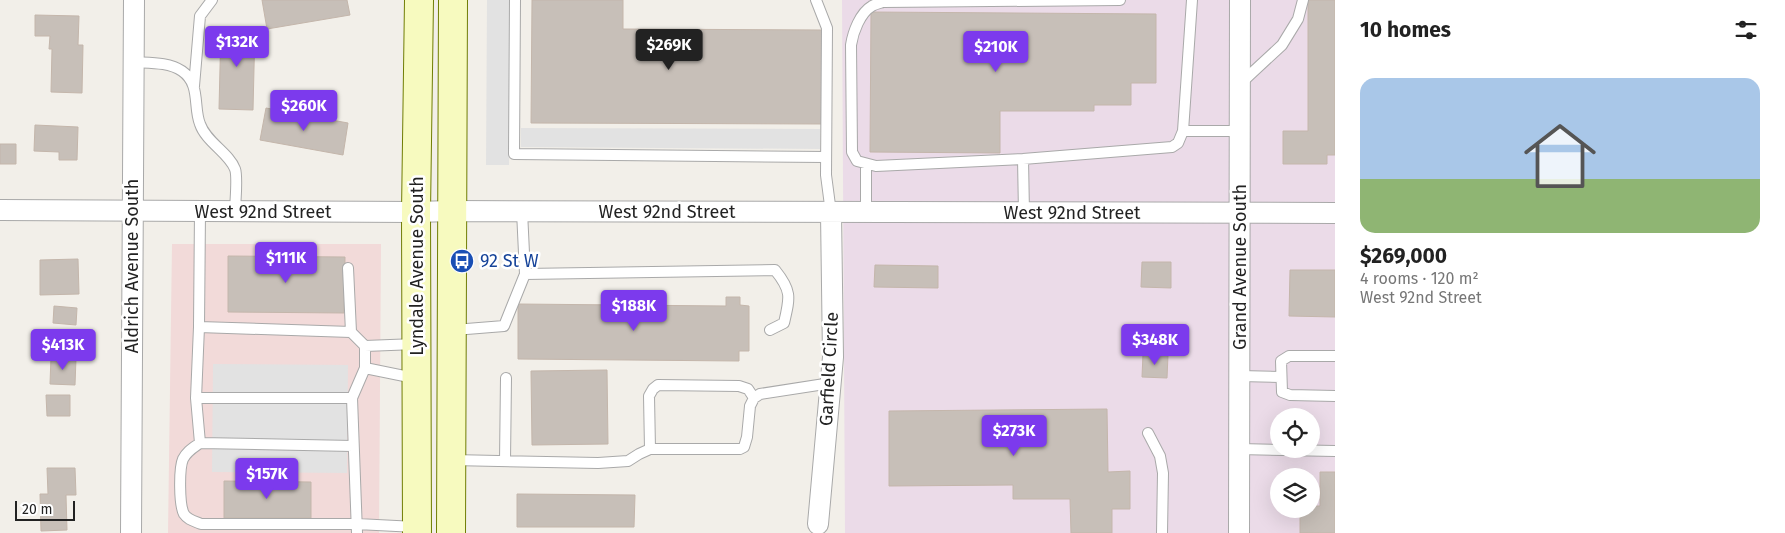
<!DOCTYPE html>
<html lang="en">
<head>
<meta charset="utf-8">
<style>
	:root { --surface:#fff; --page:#f6f6f6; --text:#222; --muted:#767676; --line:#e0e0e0; --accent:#7c3aed }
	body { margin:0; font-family:"Fira Sans",sans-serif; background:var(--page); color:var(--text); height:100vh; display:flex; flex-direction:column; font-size:19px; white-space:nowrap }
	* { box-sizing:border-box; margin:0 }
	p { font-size:16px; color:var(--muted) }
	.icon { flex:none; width:28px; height:28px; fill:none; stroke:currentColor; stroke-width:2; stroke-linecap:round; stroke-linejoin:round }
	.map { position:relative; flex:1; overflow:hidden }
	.panel { display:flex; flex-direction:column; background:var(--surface); width:450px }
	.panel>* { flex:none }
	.tools { position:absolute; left:1270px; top:408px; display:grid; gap:10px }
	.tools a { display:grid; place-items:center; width:50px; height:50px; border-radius:50%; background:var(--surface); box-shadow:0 5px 20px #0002; font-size:25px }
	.scale { position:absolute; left:15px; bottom:12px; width:60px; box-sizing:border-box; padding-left:5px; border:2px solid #222; border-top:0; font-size:14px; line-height:18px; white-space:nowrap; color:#222; -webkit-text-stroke:4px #fff; paint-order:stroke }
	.price { position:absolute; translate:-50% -42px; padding:0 11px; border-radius:5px; background:var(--accent); color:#fff; font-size:16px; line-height:32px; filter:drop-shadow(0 1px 2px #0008) }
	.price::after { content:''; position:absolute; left:50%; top:30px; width:15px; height:11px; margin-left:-8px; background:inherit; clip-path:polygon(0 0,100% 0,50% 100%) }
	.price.selected { background:#222; color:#fff }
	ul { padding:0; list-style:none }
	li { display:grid; align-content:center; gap:10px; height:265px; padding:0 25px }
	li+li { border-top:1px solid var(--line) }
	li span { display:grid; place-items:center; height:155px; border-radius:15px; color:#555 }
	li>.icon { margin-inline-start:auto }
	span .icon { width:90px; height:90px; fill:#fffc; stroke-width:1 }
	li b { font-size:21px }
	h2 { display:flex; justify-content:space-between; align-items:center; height:60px; padding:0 25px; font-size:21px }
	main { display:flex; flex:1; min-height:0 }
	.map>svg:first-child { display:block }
	.commercial { fill:#f2dad9 }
	.industrial { fill:#ebdbe8; fill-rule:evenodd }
	.parking { fill:#e2e2e2 }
	.building { fill:#c7bfb8; stroke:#c4b6ab }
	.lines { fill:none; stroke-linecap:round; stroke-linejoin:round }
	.lane-casing { stroke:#a9a9a9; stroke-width:12 }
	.street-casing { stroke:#a9a9a9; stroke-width:22 }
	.secondary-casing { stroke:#707d05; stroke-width:30 }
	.lane { stroke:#fff; stroke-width:10 }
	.street { stroke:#fff; stroke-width:20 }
	.secondary { stroke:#f7fabf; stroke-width:28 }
	.labels { text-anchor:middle; stroke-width:5; stroke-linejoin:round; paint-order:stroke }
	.street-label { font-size:18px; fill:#222; stroke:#fff }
	.transit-label { font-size:18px; fill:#164399; stroke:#fff; text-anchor:start }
</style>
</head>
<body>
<main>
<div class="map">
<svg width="1335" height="533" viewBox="0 0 1335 533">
	<rect width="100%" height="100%" fill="#f2efe9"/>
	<path class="commercial" d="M 172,244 L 381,244 L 379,533 L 168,533 Z"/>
	<path class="industrial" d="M 842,0 L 1335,0 L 1335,533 L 845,533 ZM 1279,416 L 1311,416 L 1311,449 L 1279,449 ZM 1279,476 L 1311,476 L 1311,509 L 1279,509 Z"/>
	<path class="parking" d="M 487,0 L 512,0 L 509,165 L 486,165 Z
		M 521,128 L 820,129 L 820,149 L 521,147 Z
		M 213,364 L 348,365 L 347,473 L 212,472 Z"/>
	<path class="building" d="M 262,0 L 347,0 L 350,15 L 267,29 Z
		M 532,0 L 623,0 L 623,29 L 824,30 L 823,124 L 531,123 Z
		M 1308,0 L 1335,0 L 1335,155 L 1327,155 L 1327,164 L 1283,164 L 1283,131 L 1308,131 Z
		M 871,12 L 1156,14 L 1156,83 L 1131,83 L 1131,105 L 1094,105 L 1094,111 L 1000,111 L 1000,153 L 870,152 Z
		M 35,15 L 79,16 L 78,45 L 83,45 L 82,93 L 51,92 L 52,49 L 49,49 L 50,36 L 35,36 Z
		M 221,27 L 255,27 L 253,110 L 219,109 Z
		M 266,108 L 348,123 L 343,155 L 260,140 Z
		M 35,125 L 78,127 L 77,160 L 59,160 L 59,152 L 34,151 Z
		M 0,144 L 16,144 L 16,164 L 0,164 Z
		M 228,256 L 345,257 L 344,313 L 228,312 Z
		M 78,259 L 79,294 L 40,295 L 40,260 Z
		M 1142,262 L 1171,262 L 1171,288 L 1141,287 Z
		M 875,265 L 938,266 L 938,288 L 874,287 Z
		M 1290,270 L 1335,270 L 1335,317 L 1289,316 Z
		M 726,297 L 740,297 L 740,305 L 749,306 L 749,351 L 739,351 L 739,361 L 518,359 L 518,304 L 726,306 Z
		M 54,306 L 77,308 L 76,325 L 53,323 Z
		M 1143,354 L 1168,355 L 1167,378 L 1142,377 Z
		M 51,357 L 76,358 L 75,385 L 50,384 Z
		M 607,370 L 608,444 L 532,445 L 531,371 Z
		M 46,395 L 70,395 L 70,416 L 47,416 Z
		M 1107,409 L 1108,472 L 1130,471 L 1130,509 L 1112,509 L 1112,533 L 1071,533 L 1070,499 L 1013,499 L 1013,485 L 889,486 L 889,411 Z
		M 47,468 L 75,468 L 76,495 L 66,495 L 67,530 L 41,531 L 40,494 L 48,494 Z
		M 1320,472 L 1335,472 L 1335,533 L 1300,533 L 1300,509 L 1311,509 L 1311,506 L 1320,506 Z
		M 224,481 L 311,482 L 311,518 L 224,518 Z
		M 517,494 L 635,495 L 634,527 L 517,527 Z"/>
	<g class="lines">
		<g class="lane-casing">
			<path id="lane" d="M 515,0 L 514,154 L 826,157
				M 816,0 L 827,28 L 826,175 L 831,213
				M 1120,0 L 883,2 C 880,3 875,4 872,6 C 860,13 853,32 851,45 L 852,152 L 857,161 L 876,166 L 1023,159 L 1172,147 L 1178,143 L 1183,131 L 1192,0
				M 134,62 C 150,63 169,62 182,71 C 201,84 193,107 200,124 C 206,142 229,153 235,169 C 238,177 235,203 235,212
				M 1241,83 L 1282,45 L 1298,19 L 1303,0
				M 194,86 L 200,16 L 212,0
				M 1183,131 L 1240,131
				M 1023,159 L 1024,213
				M 866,164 L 866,213
				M 200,211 L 199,327 L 351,332 L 365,346 L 416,344
				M 348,268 L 351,332
				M 525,274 L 775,270 C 792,291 790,297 784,323 L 770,330
				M 454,330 L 504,326 L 525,274 L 522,211
				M 365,346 L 365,368 L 414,378
				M 1335,356 L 1289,356 L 1281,361 L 1282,392 L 1290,395 L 1335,396
				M 1240,376 L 1280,377
				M 196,398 L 199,327
				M 352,398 L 357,533
				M 1148,433 L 1160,456 L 1163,473 L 1162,533
				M 200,443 C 193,448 187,451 183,459 C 179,468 179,505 184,514 C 188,520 194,521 201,524 L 357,524 L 416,527
				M 353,446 L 200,443 L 196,398 L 352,398 L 365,368
				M 650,449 L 649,396 L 653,389 L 658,385 L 739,386 L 748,389 L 754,398
				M 1239,449 L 1335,451
				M 452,460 L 598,463 L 628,461 L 639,454 L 650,449 L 740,449 L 744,447 L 747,437 L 750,406 L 754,398 L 760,394 L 831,383
				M 505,461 L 506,378"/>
		</g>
		<g class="street-casing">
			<path id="street" d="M 0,210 L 416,212 L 451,211 L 1335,213
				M 818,524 L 833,357 L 831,213
				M 131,533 L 134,0
				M 1239,533 L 1240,0"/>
		</g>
		<g class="secondary-casing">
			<path id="secondary" d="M 417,533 L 416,212 L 419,0
				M 451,533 L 453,0"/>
		</g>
		<use href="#lane" class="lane"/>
		<use href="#street" class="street"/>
		<use href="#secondary" class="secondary"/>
	</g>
	<defs>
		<g id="bus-disc" transform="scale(1.25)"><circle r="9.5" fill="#1a4fb4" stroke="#fff"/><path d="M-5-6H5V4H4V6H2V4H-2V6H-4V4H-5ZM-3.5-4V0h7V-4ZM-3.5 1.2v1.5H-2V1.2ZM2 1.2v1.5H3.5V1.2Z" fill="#fff"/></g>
	</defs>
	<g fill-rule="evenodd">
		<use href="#bus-disc" x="462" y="261"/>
	</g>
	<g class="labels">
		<g class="street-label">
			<text x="263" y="218">West 92nd Street</text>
			<text x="667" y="218">West 92nd Street</text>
			<text x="1072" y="219">West 92nd Street</text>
			<text transform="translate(132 266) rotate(-90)" y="6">Aldrich Avenue South</text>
			<text transform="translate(417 266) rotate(-90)" y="6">Lyndale Avenue South</text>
			<text transform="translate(1240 267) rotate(-90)" y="6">Grand Avenue South</text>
			<text transform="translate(829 369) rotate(-87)" y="6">Garfield Circle</text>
		</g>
		<g class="transit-label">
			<text x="480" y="267">92 St W</text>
		</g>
	</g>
</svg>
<div class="tools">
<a><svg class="icon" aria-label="locate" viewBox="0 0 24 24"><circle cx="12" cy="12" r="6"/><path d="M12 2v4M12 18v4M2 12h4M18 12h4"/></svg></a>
<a><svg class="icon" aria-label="layers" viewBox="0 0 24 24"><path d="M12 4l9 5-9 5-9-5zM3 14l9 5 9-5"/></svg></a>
</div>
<div class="scale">20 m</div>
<b class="price" style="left:237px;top:68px">$132K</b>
<b class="price selected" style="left:669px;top:71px">$269K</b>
<b class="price" style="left:996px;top:73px">$210K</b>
<b class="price" style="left:304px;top:132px">$260K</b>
<b class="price" style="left:286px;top:284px">$111K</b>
<b class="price" style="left:634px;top:332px">$188K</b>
<b class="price" style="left:1155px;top:366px">$348K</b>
<b class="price" style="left:63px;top:371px">$413K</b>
<b class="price" style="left:1014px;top:457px">$273K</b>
<b class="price" style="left:267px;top:500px">$157K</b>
</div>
<section class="panel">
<h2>10 homes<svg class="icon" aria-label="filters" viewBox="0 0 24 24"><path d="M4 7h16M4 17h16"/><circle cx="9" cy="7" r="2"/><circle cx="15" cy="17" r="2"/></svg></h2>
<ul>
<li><span style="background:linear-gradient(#a9c7e8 65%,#8fb573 0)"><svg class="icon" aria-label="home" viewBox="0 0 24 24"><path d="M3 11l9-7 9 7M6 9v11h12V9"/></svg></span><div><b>$269,000</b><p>4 rooms · 120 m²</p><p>West 92nd Street</p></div></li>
</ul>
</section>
</main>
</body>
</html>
